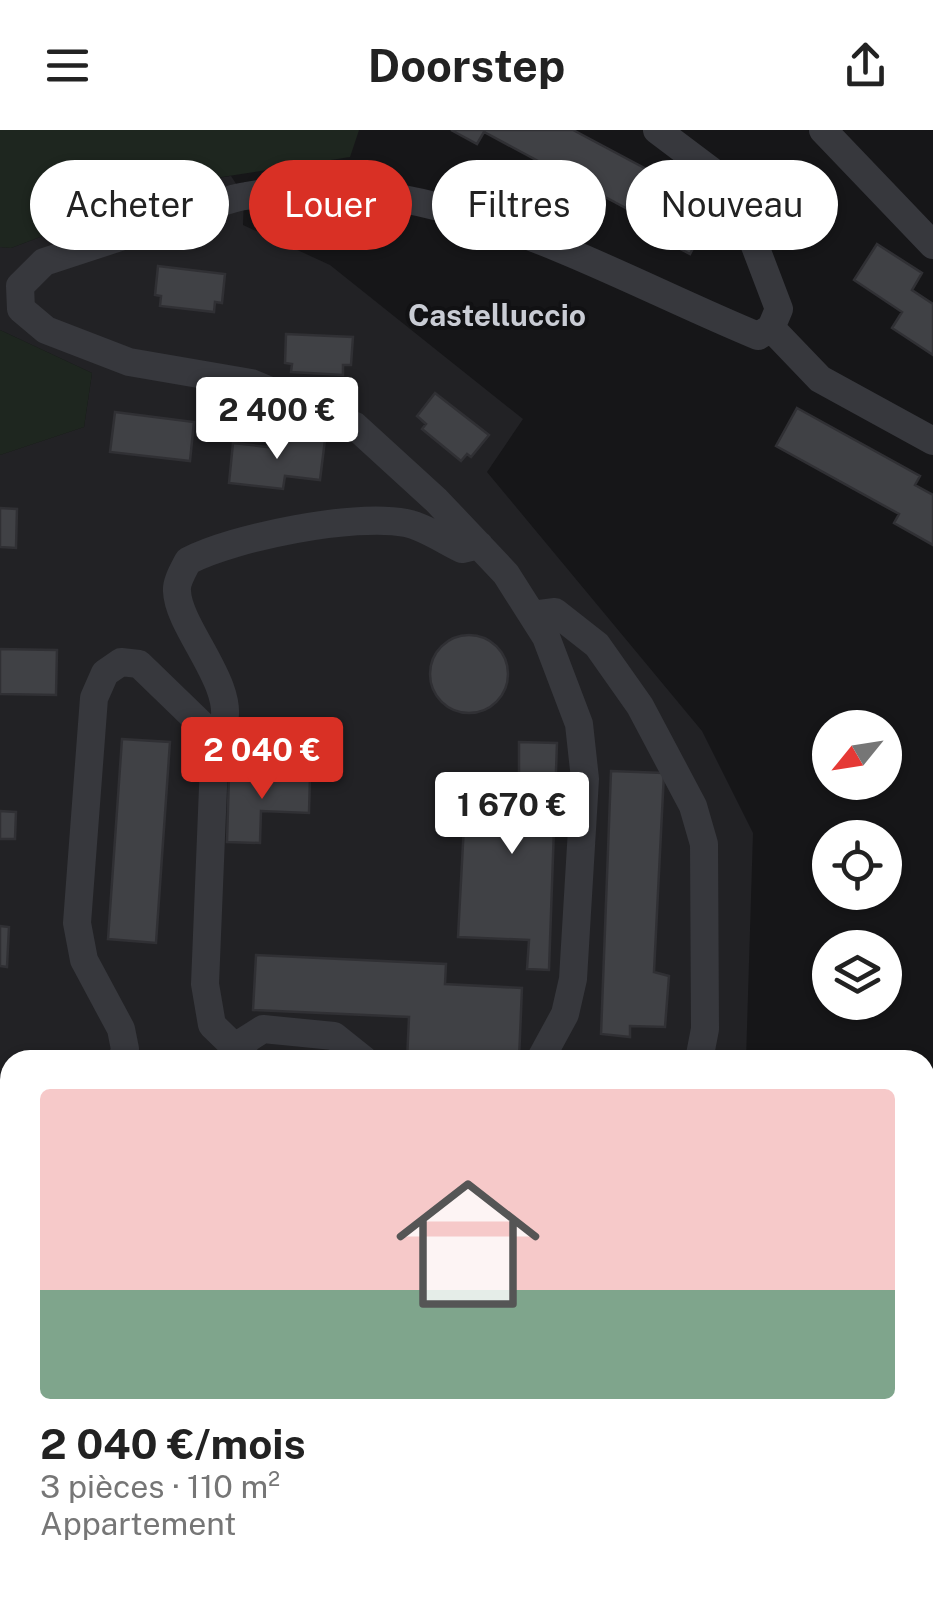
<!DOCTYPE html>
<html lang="fr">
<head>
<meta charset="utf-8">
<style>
	:root { --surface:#fff; --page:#f6f6f6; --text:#222; --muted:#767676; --line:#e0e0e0; --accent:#d93025 }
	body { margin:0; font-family:"Public Sans",sans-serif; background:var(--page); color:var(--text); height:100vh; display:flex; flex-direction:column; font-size:38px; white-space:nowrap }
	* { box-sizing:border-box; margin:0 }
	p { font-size:32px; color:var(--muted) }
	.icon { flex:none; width:55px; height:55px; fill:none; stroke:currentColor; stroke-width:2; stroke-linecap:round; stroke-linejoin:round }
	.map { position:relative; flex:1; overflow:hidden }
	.side { position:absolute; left:0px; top:920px; width:935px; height:552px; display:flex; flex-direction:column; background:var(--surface); border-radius:30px 30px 0 0; box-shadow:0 2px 8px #0004 }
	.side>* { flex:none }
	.top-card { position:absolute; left:30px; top:30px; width:875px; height:90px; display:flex; gap:20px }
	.needle { width:65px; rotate:240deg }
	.buttons { position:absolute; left:812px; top:580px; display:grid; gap:20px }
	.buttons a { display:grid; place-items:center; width:90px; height:90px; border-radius:50%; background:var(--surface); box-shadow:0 2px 8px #0004; font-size:50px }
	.price { position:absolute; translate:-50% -85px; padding:0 22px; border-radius:10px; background:#fff; color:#222; font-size:32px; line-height:65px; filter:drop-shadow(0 2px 5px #0008) }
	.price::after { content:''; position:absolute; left:50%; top:60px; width:30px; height:22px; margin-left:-15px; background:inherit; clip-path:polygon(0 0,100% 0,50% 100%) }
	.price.on { background:var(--accent); color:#fff }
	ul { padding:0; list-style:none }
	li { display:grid; align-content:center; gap:20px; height:530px; padding:0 40px }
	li+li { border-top:2px solid var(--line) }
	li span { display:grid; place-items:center; height:310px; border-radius:10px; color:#555 }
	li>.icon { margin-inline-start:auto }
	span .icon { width:180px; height:180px; fill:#fffc; stroke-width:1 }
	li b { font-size:42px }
	.pill { padding:0 35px; border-radius:45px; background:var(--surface); box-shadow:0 2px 8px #0004; font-size:35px; line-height:90px }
	.pill.on { background:var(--accent); color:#fff }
	header { display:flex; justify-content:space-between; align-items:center; height:130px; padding:0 40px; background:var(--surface); font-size:45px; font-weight:700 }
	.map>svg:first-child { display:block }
	.built { fill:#222225 }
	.green { fill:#1e261f }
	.building { fill:#404145; stroke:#303034; stroke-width:2.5 }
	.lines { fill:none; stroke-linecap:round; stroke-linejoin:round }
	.path { stroke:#3d3f44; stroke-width:5; stroke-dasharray:5 8; stroke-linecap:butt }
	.minor { stroke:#37383d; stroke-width:28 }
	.labels { text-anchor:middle; stroke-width:8; stroke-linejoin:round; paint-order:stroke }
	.neighbourhood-label { font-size:30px; font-weight:bold; fill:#c9ccd4; stroke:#111113 }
</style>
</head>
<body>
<header><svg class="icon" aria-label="menu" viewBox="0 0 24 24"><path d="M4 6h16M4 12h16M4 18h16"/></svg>Doorstep<svg class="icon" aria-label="share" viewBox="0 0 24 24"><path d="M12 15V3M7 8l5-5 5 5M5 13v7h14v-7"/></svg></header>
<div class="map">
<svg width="933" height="1471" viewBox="0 0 933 1471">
	<rect width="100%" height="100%" fill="#161618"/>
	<path class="built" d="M 231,46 L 244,66 L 243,95 L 330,135 L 523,289 L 487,342 L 702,601 L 753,703 L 746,930 L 10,930 L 10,1389 L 0,1375 L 0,325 L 84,297 L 92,243 L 0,200 L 0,117 L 11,118 L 183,53 Z
		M 925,1078 L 933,1089 L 933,1471 L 899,1471 L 889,1463 L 925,1462 Z
		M 64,1463 L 308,1463 L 296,1471 L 70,1471 Z"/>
	<path class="green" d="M 0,0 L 359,0 L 350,27 L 183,53 L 11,118 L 0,117 Z
		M 0,200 L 92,243 L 84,297 L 0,325 Z"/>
	<path class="building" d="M 451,0 L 573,0 L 665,49 L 662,56 L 712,83 L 690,124 L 641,98 L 646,89 L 484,2 L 477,14 Z
		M 877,114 L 922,143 L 912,160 L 933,174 L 933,225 L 892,198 L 902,182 L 854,150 Z
		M 158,136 L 225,144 L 222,173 L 215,172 L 214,182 L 160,176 L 161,166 L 155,165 Z
		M 286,204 L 353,207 L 351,235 L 343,235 L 343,245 L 291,242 L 292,234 L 285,233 Z
		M 435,263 L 489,305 L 471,327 L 467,324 L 461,331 L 422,299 L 426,294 L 417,286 Z
		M 797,278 L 920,346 L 915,355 L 933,365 L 933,415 L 894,393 L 899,384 L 776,316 Z
		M 115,282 L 194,292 L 190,331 L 110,322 Z
		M 279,305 L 325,310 L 320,350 L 285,346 L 283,359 L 229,353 L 233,313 L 277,318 Z
		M 0,378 L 17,379 L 16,418 L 0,417 Z
		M430 544a39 39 0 1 1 78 0a39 39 0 1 1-78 0Z
		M 0,519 L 57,520 L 56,565 L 0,564 Z
		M 122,609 L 170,612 L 156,813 L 108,809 Z
		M 519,612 L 557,613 L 549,840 L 527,839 L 529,810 L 458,807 L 466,657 L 519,656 Z
		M 611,641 L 664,643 L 654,842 L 669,846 L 665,897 L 630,896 L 630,907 L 601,904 Z
		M 229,644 L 310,647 L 309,683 L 261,681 L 260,713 L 227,712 Z
		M 0,681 L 16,682 L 15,709 L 0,709 Z
		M 0,796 L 9,797 L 7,837 L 0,836 Z
		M 256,825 L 446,834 L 445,854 L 522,858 L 519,930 L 407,930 L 409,887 L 253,880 Z
		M 0,1194 L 10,1206 L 10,1279 L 0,1267 Z
		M 925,1371 L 933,1379 L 933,1401 L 925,1409 Z"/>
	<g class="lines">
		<path class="path" d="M 0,1333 L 10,1344"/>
		<path class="minor" d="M 823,0 L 933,115
			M 771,198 L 820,249 L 933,311
			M 532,485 L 555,482 L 597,515 L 640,576 L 693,676 L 704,714 L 705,899 L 699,930
			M 208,615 C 213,610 221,603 223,596 C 237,556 178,498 177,461 C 176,452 184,439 188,431 C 234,407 355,383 406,393 C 425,397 445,411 462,419 L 479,415
			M 233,918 L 263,899 L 334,906 L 364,930
			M 122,930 L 125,919 L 121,899 L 84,830 L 77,793 L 94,568 L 105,543 L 121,532 L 139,534 L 201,594 L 214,633 L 205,854 L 212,895 L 248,930
			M 540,930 L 565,884 L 573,849 L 585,649 L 579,594 L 546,507 L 506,444 L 436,370 L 355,296 L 251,253 L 129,232 L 46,200 L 21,179 L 20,156 L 44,132 C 89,117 135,102 181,87 C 202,80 224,69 246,66 C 428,34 596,139 758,206 L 771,198 L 779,179 L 736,66 L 718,46 L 657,0
			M 0,1168 L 10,1180
			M 925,1171 L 933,1171
			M 925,1223 L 933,1223
			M 0,1285 L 10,1297
			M 112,1462 L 115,1471
			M 176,1462 L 177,1471"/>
	</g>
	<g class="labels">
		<g class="neighbourhood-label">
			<text x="497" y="196">Castelluccio</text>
		</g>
	</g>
</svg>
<div class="buttons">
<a><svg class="needle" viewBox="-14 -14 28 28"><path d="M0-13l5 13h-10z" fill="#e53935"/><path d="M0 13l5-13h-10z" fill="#767676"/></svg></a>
<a><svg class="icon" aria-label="locate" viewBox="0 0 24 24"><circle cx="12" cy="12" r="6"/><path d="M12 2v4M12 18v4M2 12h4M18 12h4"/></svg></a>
<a><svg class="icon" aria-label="layers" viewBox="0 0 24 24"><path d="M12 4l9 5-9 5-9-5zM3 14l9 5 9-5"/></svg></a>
</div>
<b class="price" style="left:277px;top:332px">2 400 €</b>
<b class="price on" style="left:262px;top:672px">2 040 €</b>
<b class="price" style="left:512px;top:727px">1 670 €</b>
<div class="top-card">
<a class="pill">Acheter</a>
<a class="pill on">Louer</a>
<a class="pill">Filtres</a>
<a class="pill">Nouveau</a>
</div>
<section class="side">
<ul>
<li><span style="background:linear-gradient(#f6c9c9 65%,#7fa58c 0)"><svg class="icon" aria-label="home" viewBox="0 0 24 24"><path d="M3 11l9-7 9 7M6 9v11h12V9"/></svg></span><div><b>2 040 €/mois</b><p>3 pièces · 110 m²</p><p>Appartement</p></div></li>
</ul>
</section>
</div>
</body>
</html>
